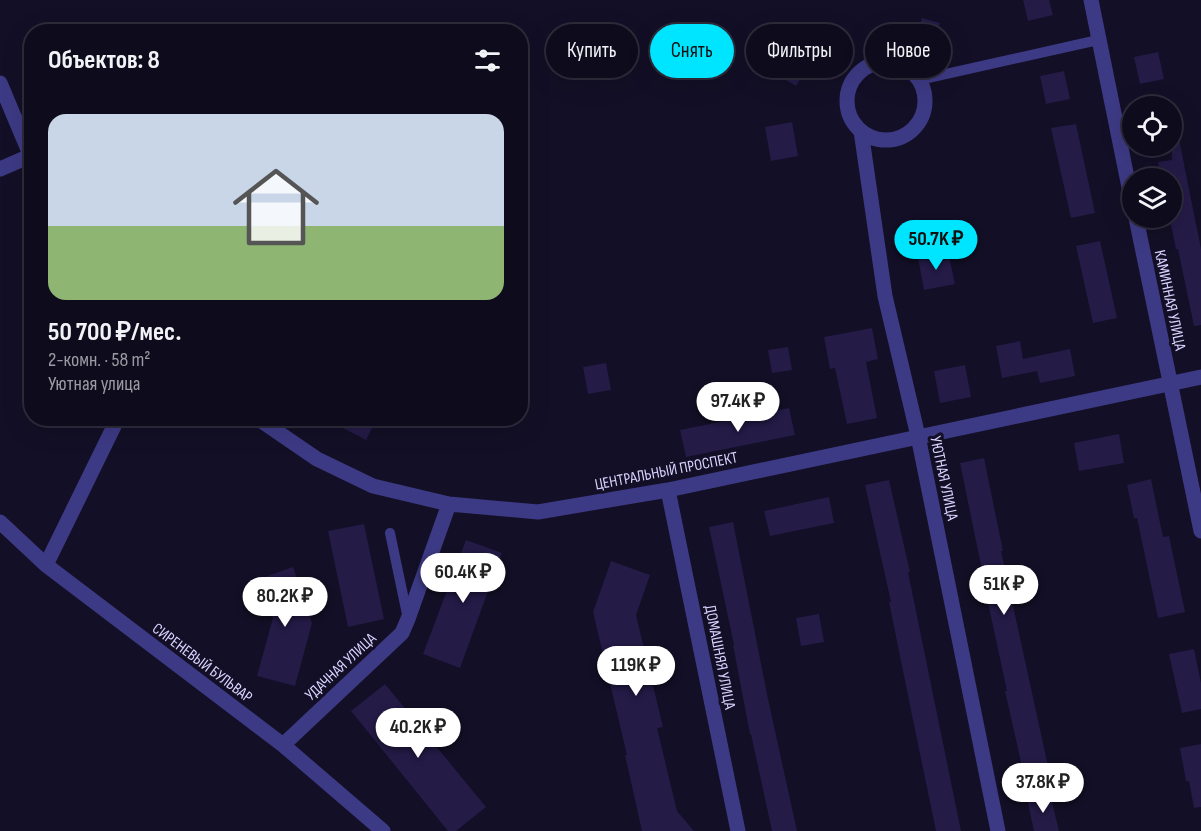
<!DOCTYPE html>
<html lang="ru">
<head>
<meta charset="utf-8">
<style>
	:root { --surface:#0e0b1c; --page:#1c1929; --text:#f1f3f6; --muted:#9b9ba3; --line:#2e2b3b; --accent:#00e5ff }
	body { margin:0; font-family:"Sofia Sans Condensed",sans-serif; background:var(--page); color:var(--text); height:100vh; display:flex; flex-direction:column; font-size:22px; white-space:nowrap }
	* { box-sizing:border-box; margin:0 }
	p { font-size:20px; color:var(--muted) }
	.icon { flex:none; width:33px; height:33px; fill:none; stroke:currentColor; stroke-width:2; stroke-linecap:round; stroke-linejoin:round }
	.map { position:relative; flex:1; overflow:hidden }
	.drawer { position:absolute; left:24px; top:24px; width:504px; height:402px; display:flex; flex-direction:column; background:var(--surface); border-radius:24px; box-shadow:0 6px 24px #0002,0 0 0 2px var(--line) }
	.drawer>* { flex:none }
	.guide { position:absolute; left:546px; top:24px; width:564px; height:54px; display:flex; gap:12px }
	.tools { position:absolute; left:1122px; top:96px; display:grid; gap:12px }
	.tools a { display:grid; place-items:center; width:60px; height:60px; border-radius:50%; background:var(--surface); box-shadow:0 6px 24px #0002,0 0 0 2px var(--line); font-size:30px }
	.price { position:absolute; translate:-50% -51px; padding:0 14px; border-radius:21px; background:#fff; color:#222; font-size:20px; line-height:39px; filter:drop-shadow(0 2px 3px #0008) }
	.price::after { content:''; position:absolute; left:50%; top:36px; width:18px; height:14px; margin-left:-9px; background:inherit; clip-path:polygon(0 0,100% 0,50% 100%) }
	.price.on { background:var(--accent); color:#111 }
	ul { padding:0; list-style:none }
	li { display:grid; align-content:center; gap:12px; height:318px; padding:0 24px }
	li span { display:grid; place-items:center; height:186px; border-radius:18px; color:#555 }
	li>.icon { margin-inline-start:auto }
	span .icon { width:108px; height:108px; fill:#fffc; stroke-width:1 }
	li b { font-size:26px }
	h2 { display:flex; justify-content:space-between; align-items:center; height:72px; padding:0 24px; font-size:26px }
	.tag { padding:0 21px; border-radius:27px; background:var(--surface); box-shadow:0 6px 24px #0002,0 0 0 2px var(--line); font-size:21px; line-height:54px }
	.tag.on { background:var(--accent); color:#111 }
	.map>svg:first-child { display:block }
	.building { fill:#241b47 }
	.lines { fill:none; stroke-linecap:round; stroke-linejoin:round }
	.service { stroke:#3d3a85; stroke-width:10 }
	.minor { stroke:#3d3a85; stroke-width:15 }
	.labels { text-anchor:middle; stroke-width:6; stroke-linejoin:round; paint-order:stroke }
	.street-label { font-size:16px; fill:#d9d4ff; stroke:#130f26 }
</style>
</head>
<body>
<div class="map">
<svg width="1201" height="831" viewBox="0 0 1201 831">
	<rect width="100%" height="100%" fill="#130f26"/>
	<path class="building" d="M 1023,0 L 1049,0 L 1053,15 L 1028,21 Z
		M 922,18 L 940,23 L 934,44 L 916,39 Z
		M 780,44 L 810,63 L 796,86 L 765,67 Z
		M 1158,52 L 1164,79 L 1140,84 L 1134,57 Z
		M 1064,71 L 1070,99 L 1046,104 L 1040,76 Z
		M 792,122 L 798,156 L 771,161 L 765,127 Z
		M 1076,124 L 1095,213 L 1071,218 L 1051,128 Z
		M 1179,139 L 1201,249 L 1201,325 L 1194,326 L 1178,249 L 1176,249 L 1170,220 L 1172,219 L 1172,178 L 1161,178 L 1158,162 L 1172,160 L 1172,140 Z
		M 1100,241 L 1117,318 L 1093,323 L 1076,246 Z
		M 948,252 L 955,284 L 924,290 L 918,258 Z
		M 872,328 L 878,359 L 866,362 L 877,418 L 847,424 L 835,368 L 830,369 L 824,337 Z
		M 1020,341 L 1023,359 L 1070,349 L 1075,376 L 1040,383 L 1037,371 L 1002,378 L 996,346 Z
		M 788,347 L 792,370 L 772,373 L 768,350 Z
		M 606,363 L 611,390 L 588,394 L 583,367 Z
		M 965,365 L 971,397 L 940,403 L 934,371 Z
		M 789,408 L 795,435 L 686,457 L 680,430 Z
		M 324,418 L 377,418 L 366,440 Z
		M 1119,434 L 1124,463 L 1079,471 L 1074,443 Z
		M 984,458 L 1003,551 L 1001,551 L 1048,766 L 1023,771 L 1005,691 L 1007,691 L 982,575 L 983,575 L 960,463 Z
		M 1151,479 L 1163,537 L 1169,536 L 1185,612 L 1158,618 L 1137,518 L 1134,518 L 1127,485 Z
		M 889,480 L 910,572 L 908,572 L 961,831 L 936,831 L 913,720 L 889,602 L 891,602 L 865,485 Z
		M 829,497 L 834,523 L 770,536 L 764,511 Z
		M 733,522 L 768,699 L 797,831 L 772,831 L 751,734 L 750,734 L 733,645 L 734,645 L 709,527 Z
		M 364,524 L 384,619 L 348,627 L 328,531 Z
		M 466,540 L 502,553 L 460,668 L 423,654 Z
		M 611,561 L 650,575 L 636,615 L 663,727 L 657,728 L 677,811 L 694,831 L 642,831 L 625,755 L 627,755 L 593,612 Z
		M 293,567 L 312,623 L 295,686 L 257,676 L 273,618 L 259,579 Z
		M 819,614 L 824,642 L 801,646 L 796,618 Z
		M 1194,649 L 1201,683 L 1201,709 L 1182,713 L 1169,654 Z
		M 385,684 L 486,807 L 456,831 L 448,831 L 351,711 Z
		M 1201,744 L 1201,807 L 1194,808 L 1189,781 L 1186,781 L 1180,748 Z
		M 1050,794 L 1059,831 L 1034,831 L 1027,799 Z"/>
	<g class="lines">
		<path class="service" d="M 919,80 L 1098,40
			M 390,533 L 408,619"/>
		<path class="minor" d="M 1091,0 L 1132,202
			M847 101a39 39 0 1 1 78 0a39 39 0 1 1-78 0Z
			M 0,83 L 32,159
			M 861,131 L 885,296 L 918,436 L 998,831
			M 0,169 L 30,156
			M 1136,218 L 1201,531
			M 257,418 L 317,459 L 373,486 L 449,504 L 538,512 L 668,490 L 1201,377
			M 668,490 L 738,831
			M 0,522 L 46,565 L 283,745 L 383,831
			M 46,565 L 118,418
			M 283,745 L 402,633 L 408,619 L 449,504"/>
	</g>
	<g class="labels">
		<g class="street-label">
			<text transform="translate(1171 300) rotate(78)" y="6">КАМИННАЯ УЛИЦА</text>
			<text transform="translate(666 470) rotate(-11)" y="6">ЦЕНТРАЛЬНЫЙ ПРОСПЕКТ</text>
			<text transform="translate(945 478) rotate(78)" y="6">УЮТНАЯ УЛИЦА</text>
			<text transform="translate(721 657) rotate(79)" y="6">ДОМАШНЯЯ УЛИЦА</text>
			<text transform="translate(203 662) rotate(37)" y="6">СИРЕНЕВЫЙ БУЛЬВАР</text>
			<text transform="translate(340 666) rotate(-43)" y="6">УДАЧНАЯ УЛИЦА</text>
		</g>
	</g>
</svg>
<div class="tools">
<a><svg class="icon" aria-label="locate" viewBox="0 0 24 24"><circle cx="12" cy="12" r="6"/><path d="M12 2v4M12 18v4M2 12h4M18 12h4"/></svg></a>
<a><svg class="icon" aria-label="layers" viewBox="0 0 24 24"><path d="M12 4l9 5-9 5-9-5zM3 14l9 5 9-5"/></svg></a>
</div>
<b class="price on" style="left:936px;top:271px">50.7K ₽</b>
<b class="price" style="left:738px;top:433px">97.4K ₽</b>
<b class="price" style="left:463px;top:604px">60.4K ₽</b>
<b class="price" style="left:1004px;top:616px">51K ₽</b>
<b class="price" style="left:285px;top:628px">80.2K ₽</b>
<b class="price" style="left:636px;top:697px">119K ₽</b>
<b class="price" style="left:418px;top:759px">40.2K ₽</b>
<b class="price" style="left:1043px;top:814px">37.8K ₽</b>
<div class="guide">
<a class="tag">Купить</a>
<a class="tag on">Снять</a>
<a class="tag">Фильтры</a>
<a class="tag">Новое</a>
</div>
<section class="drawer">
<h2>Объектов: 8<svg class="icon" aria-label="filters" viewBox="0 0 24 24"><path d="M4 7h16M4 17h16"/><circle cx="9" cy="7" r="2"/><circle cx="15" cy="17" r="2"/></svg></h2>
<ul>
<li><span style="background:linear-gradient(#c9d6e8 60%,#8fb573 0)"><svg class="icon" aria-label="home" viewBox="0 0 24 24"><path d="M3 11l9-7 9 7M6 9v11h12V9"/></svg></span><div><b>50 700 ₽/мес.</b><p>2-комн. · 58 m²</p><p>Уютная улица</p></div></li>
</ul>
</section>
</div>
</body>
</html>
